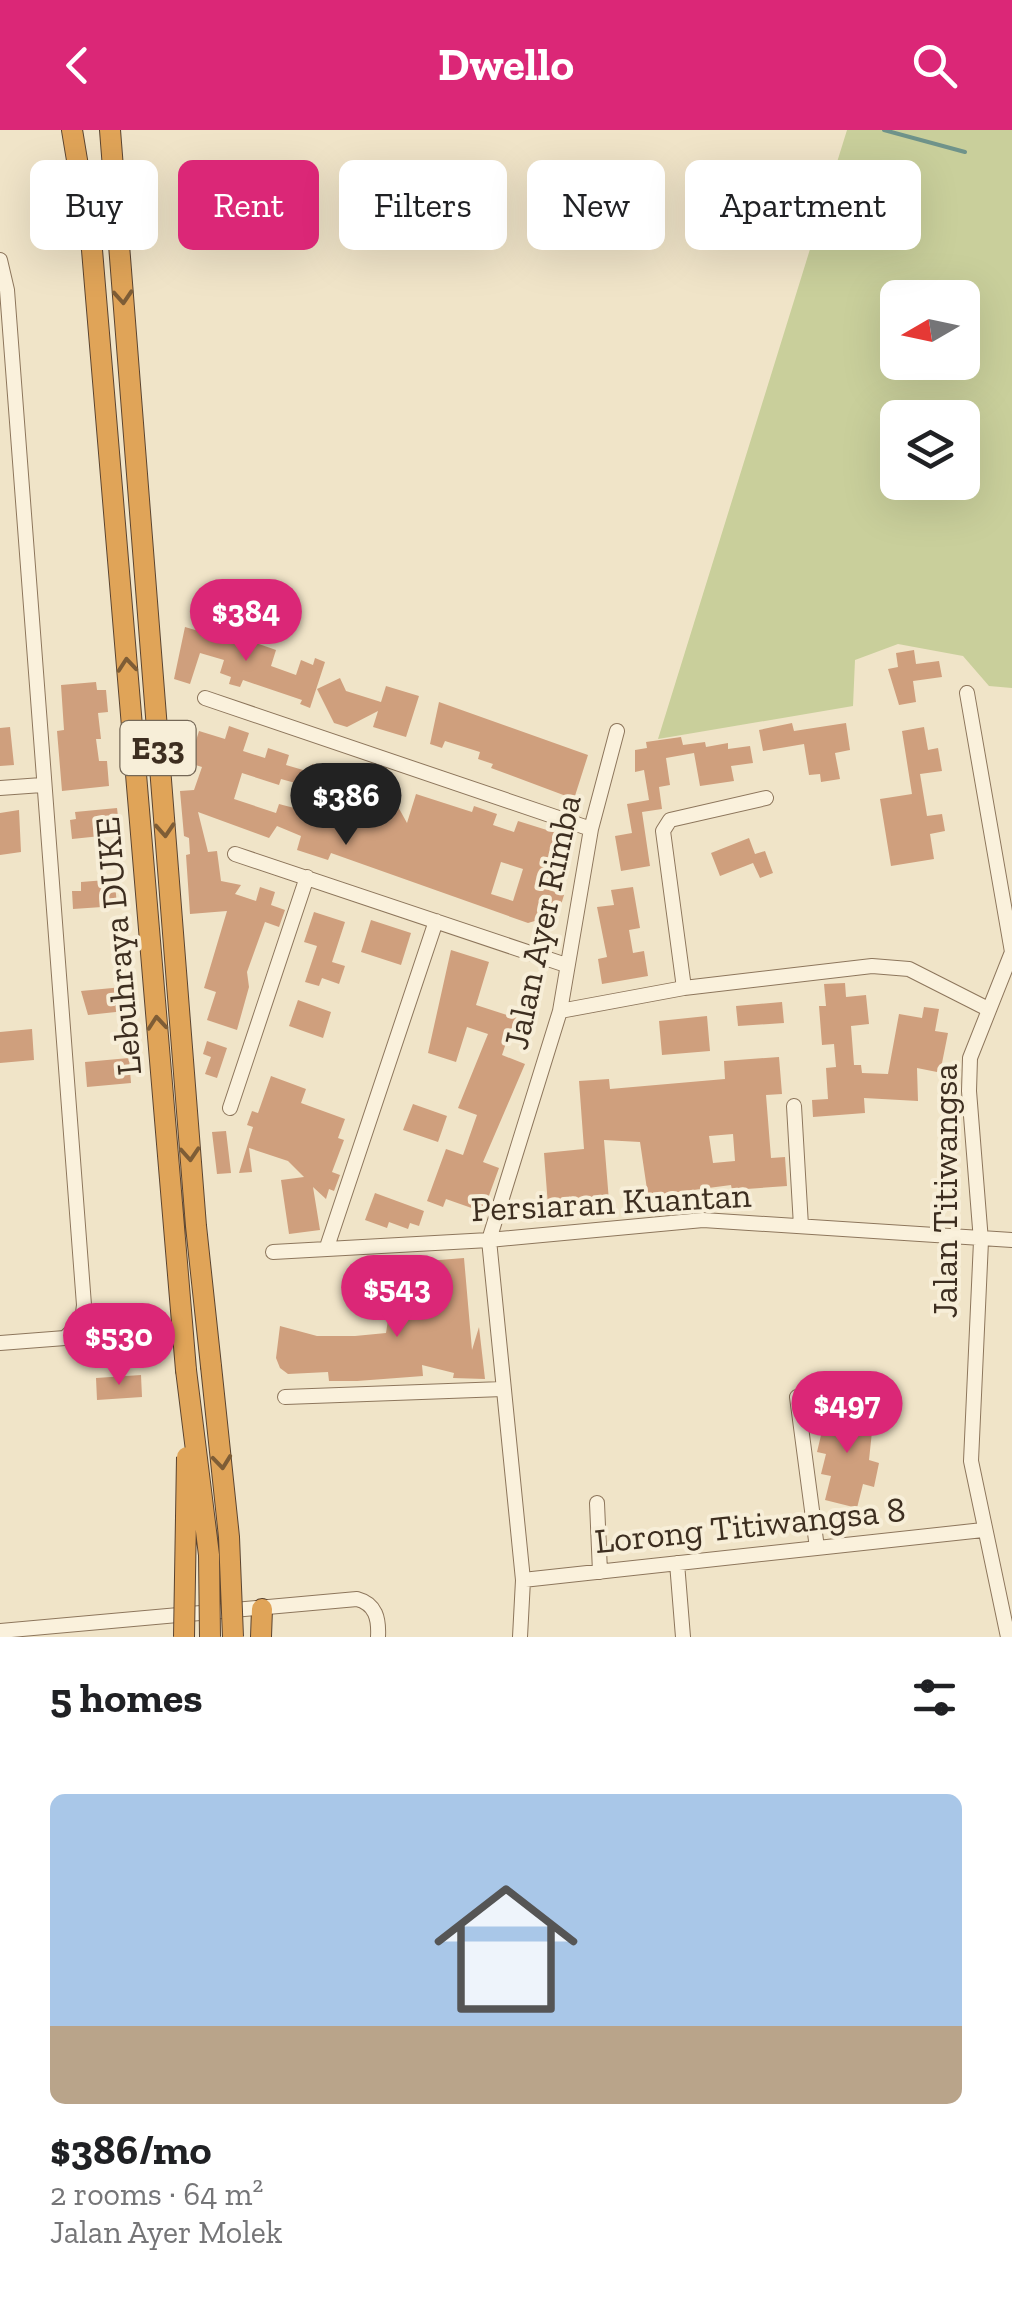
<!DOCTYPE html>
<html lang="en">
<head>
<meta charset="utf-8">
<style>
	:root { --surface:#fff; --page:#f2f2f2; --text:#202124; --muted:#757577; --line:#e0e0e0; --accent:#db2777 }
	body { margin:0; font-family:"Zilla Slab",serif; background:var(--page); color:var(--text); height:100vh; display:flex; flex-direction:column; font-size:38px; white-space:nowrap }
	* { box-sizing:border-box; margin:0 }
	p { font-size:32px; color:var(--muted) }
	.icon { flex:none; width:55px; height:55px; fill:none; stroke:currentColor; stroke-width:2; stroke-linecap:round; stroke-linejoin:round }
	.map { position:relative; height:1507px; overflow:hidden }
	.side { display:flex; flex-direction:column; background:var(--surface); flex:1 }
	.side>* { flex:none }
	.hud { position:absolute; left:30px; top:30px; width:952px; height:90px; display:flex; gap:20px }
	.needle { width:65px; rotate:261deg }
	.fabs { position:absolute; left:880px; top:150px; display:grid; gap:20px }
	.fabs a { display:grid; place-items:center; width:100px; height:100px; border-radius:15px; background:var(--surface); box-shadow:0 10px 40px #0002; font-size:50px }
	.price { position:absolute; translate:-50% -85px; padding:0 22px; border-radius:35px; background:var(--accent); color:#fff; font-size:32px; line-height:65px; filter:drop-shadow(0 2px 5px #0008) }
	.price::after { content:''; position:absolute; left:50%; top:60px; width:30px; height:22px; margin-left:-15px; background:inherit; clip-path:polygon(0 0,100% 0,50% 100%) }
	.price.selected { background:#222; color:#fff }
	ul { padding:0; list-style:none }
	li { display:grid; align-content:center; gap:20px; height:530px; padding:0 50px }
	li+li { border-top:2px solid var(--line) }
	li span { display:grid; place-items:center; height:310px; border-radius:15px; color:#555 }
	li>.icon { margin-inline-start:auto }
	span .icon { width:180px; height:180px; fill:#fffc; stroke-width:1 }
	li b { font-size:42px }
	h2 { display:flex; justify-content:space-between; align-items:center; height:120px; padding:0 50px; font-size:42px }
	.tag { padding:0 35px; border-radius:15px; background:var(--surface); box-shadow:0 10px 40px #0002; font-size:35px; line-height:90px }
	.tag.selected { background:var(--accent); color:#fff }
	header { display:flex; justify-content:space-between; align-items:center; height:130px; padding:0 50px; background:var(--accent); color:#fff; font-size:45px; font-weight:800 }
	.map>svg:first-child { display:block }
	.green { fill:#c9cf9b; fill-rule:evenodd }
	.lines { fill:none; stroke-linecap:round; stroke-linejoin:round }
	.stream { stroke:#6f938a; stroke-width:4 }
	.building { fill:#cf9f7d; fill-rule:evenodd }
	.minor-casing { stroke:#8d765c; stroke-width:16 }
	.highway-casing { stroke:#5b4430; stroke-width:22 }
	.minor { stroke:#faf1dc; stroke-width:14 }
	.highway { stroke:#e0a458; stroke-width:20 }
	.highway-bridge-casing { stroke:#5b4430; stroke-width:22; stroke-linecap:butt }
	.highway-bridge { stroke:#e0a458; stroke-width:20 }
	.oneway { stroke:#7e5d36 }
	.labels { text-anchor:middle; stroke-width:8; stroke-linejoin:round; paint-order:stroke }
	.shield { fill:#f7eed8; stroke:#756857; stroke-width:2.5 }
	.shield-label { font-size:32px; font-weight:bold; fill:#3d2e20 }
	.street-label { font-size:35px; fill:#3d2e20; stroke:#f7eed8 }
</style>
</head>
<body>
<header><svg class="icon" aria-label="back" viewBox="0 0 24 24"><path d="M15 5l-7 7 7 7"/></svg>Dwello<svg class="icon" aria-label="search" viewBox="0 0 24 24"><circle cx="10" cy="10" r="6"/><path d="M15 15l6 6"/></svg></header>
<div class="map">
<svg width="1012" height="1507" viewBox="0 0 1012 1507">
	<rect width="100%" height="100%" fill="#f0e4c8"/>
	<path class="green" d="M 847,0 L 1012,0 L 1012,558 L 989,556 L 963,526 L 898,514 L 855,530 L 853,576 L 658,609 ZM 898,168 L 962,168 L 962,232 L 898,232 ZM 898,288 L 962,288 L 962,352 L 898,352 Z"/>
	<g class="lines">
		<path class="stream" d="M 884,0 L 965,22"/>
	</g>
	<path class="building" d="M 204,495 L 276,520 L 271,536 L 296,545 L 301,530 L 313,535 L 315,528 L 325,532 L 310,578 L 300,574 L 302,570 L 243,550 L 240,557 L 229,554 L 231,547 L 220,543 L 224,530 L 200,523 L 190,554 L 174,549 L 185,497 L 202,502 Z
		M 914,520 L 916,534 L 939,531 L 942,547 L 913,551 L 916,572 L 899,575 L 888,539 L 898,537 L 896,523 Z
		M 340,548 L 346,561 L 381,572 L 386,556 L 419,566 L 406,607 L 373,597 L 378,581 L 347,597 L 334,593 L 317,559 Z
		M 96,552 L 97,560 L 106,560 L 108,582 L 98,583 L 101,609 L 96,609 L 99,631 L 107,631 L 109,656 L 62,661 L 57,601 L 64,600 L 61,555 Z
		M 439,572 L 588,625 L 574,669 L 491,638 L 493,634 L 478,629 L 480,622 L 445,611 L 442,618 L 430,614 Z
		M 792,593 L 794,601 L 846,593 L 850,620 L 835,623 L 840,649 L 821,652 L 820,644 L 809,645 L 804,614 L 763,621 L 759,600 Z
		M 229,596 L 249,603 L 243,621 L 265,628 L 268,618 L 289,625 L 286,635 L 310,642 L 312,634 L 386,655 L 407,693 L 416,664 L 472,682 L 474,676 L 497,684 L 493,695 L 514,702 L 518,691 L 566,706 L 549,760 L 564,765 L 560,778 L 550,774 L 545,788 L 528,793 L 331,723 L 328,730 L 297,720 L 301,706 L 277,696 L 269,708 L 198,682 L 208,722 L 217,721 L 221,751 L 241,755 L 235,764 L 256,771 L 260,757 L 275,762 L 271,775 L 285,780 L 279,797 L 265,792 L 247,842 L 249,857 L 237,900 L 207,890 L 216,862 L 204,858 L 227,781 L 190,784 L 186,725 L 190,724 L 189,708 L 184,706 L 180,661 L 194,660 L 202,637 L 189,633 L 199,601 L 225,609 ZM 242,643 L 279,655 L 281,649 L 324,661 L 317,684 L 279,674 L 276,683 L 234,669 ZM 345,658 L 363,663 L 368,677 L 361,698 L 335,689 ZM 501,732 L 523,739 L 513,771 L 491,764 Z
		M 10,597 L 14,635 L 0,636 L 0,598 Z
		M 924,597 L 928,620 L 938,618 L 942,641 L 920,644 L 927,686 L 942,684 L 945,701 L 930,704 L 934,729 L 891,736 L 880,669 L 912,664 L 902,601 Z
		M 681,607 L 683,615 L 705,612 L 706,617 L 728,613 L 728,619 L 750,616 L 753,633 L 731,636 L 734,651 L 700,656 L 694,623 L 666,628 L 670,655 L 659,657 L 662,679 L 642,682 L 650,736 L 621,741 L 615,706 L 632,703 L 627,674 L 649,670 L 644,640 L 635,642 L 635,620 L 647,618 L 646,612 Z
		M 117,678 L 120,704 L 72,709 L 70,690 L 76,689 L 75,682 Z
		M 19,680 L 21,722 L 0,725 L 0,683 Z
		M 749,708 L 755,724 L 765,721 L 773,743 L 760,748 L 753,733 L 720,746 L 711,723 Z
		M 106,750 L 115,753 L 117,776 L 73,779 L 72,761 L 81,761 L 81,752 Z
		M 633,757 L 640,798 L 629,800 L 633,823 L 644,821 L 648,846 L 602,854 L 598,829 L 607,827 L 597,777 L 614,775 L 611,760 Z
		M 314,782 L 345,792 L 332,832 L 345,836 L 339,854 L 322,848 L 319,856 L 305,852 L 317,816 L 304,812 Z
		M 371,790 L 411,803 L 401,835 L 361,822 Z
		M 451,820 L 489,832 L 476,875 L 529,892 L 526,903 L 511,898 L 502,925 L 525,934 L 483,1032 L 499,1038 L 483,1082 L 446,1069 L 443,1077 L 427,1071 L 446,1019 L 463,1025 L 477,985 L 458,978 L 488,904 L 467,897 L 456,932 L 428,923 Z
		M 845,853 L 846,867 L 866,865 L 869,894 L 851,896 L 854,935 L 861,935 L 862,943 L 888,944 L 899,884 L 922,888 L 924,877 L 939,879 L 935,901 L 948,903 L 942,933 L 949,934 L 947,944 L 917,938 L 918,971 L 864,968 L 865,983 L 813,987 L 812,970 L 828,969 L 826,938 L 836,937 L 834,914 L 822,915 L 819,876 L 826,876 L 824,854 Z
		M 123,857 L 125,881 L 88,885 L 81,861 Z
		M 298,870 L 331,882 L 323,908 L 289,896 Z
		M 782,872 L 784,893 L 738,896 L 736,876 Z
		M 707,886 L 710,921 L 662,925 L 659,891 Z
		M 32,899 L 34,930 L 0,933 L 0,902 Z
		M 207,911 L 227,918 L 217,948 L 205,944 L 211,927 L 203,924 Z
		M 779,927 L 782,964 L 766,965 L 771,1028 L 785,1027 L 787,1056 L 732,1060 L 731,1055 L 648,1066 L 640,1012 L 604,1010 L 609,1071 L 548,1076 L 544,1023 L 584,1019 L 579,951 L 609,949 L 610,959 L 725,949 L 724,931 ZM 733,1004 L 735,1031 L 713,1033 L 709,1006 Z
		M 129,928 L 131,953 L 87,957 L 85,932 Z
		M 271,946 L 306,959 L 301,973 L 345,989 L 338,1008 L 344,1010 L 332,1042 L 340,1045 L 334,1061 L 329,1059 L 326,1069 L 313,1057 L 320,1100 L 289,1104 L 281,1050 L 304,1047 L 288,1031 L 249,1018 L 252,1042 L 239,1043 L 253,997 L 247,995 L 252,981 L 258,983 Z
		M 413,974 L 447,986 L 438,1012 L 403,1000 Z
		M 226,1001 L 231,1043 L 217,1044 L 212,1002 Z
		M 375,1063 L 424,1081 L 419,1096 L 410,1093 L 408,1099 L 389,1092 L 387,1098 L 365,1090 Z
		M 464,1128 L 472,1220 L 479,1197 L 485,1249 L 453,1248 L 454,1243 L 422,1235 L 423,1246 L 357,1251 L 329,1251 L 328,1242 L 288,1244 L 280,1238 L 276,1228 L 280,1196 L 317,1206 L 355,1206 L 386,1203 L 388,1190 L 432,1187 L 427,1131 Z
		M 381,1135 L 385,1179 L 354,1182 L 350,1137 Z
		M 141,1245 L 142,1267 L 97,1270 L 96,1248 Z
		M 828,1276 L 873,1292 L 869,1330 L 879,1333 L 874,1357 L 863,1354 L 857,1378 L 825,1370 L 831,1346 L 821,1344 L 826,1324 L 817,1322 Z"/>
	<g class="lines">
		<g class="minor-casing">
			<path id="minor" d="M 0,130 L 7,160 L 84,1175 L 82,1191 L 65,1208 L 0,1213
				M 967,563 L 1012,822 L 970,928 L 969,961 L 981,1111 L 971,1331 L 1008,1507
				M 205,568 L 591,699
				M 0,658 L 42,655
				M 235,724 L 566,835
				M 684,858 L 663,701 L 670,690 L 766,668
				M 560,881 L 684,858 L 872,836 L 909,839 L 986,878
				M 794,976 L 801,1096
				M 230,978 L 307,747
				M 327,1117 L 436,791
				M 273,1122 L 489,1110 L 703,1090 L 1012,1110
				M 285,1267 L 503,1259
				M 797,1267 L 817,1418
				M 597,1373 L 600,1442
				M 677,1433 L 683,1507
				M 523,1450 L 983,1400
				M 0,1501 L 357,1469 C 376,1474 379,1489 378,1507
				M 520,1507 L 523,1450 L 489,1110 L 560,881 L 591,699 L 617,601"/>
		</g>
		<g class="highway-casing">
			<path id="highway" d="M 72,0 L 92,120 L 186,1240
				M 110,0 L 196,1096 L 211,1236
				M 261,1507 L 262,1479"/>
		</g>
		<use href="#minor" class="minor"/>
		<use href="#highway" class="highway"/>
		<g class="highway-bridge-casing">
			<path id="highway-bridge" d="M 211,1236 L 229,1407 L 233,1507
				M 186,1240 L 209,1425 L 210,1507
				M 184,1507 L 187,1327"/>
		</g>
		<use href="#highway-bridge" class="highway-bridge"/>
	</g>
	<defs><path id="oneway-chevron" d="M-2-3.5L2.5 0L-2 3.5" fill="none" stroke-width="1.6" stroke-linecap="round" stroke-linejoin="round" transform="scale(2.5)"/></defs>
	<g class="oneway">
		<use href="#oneway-chevron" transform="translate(123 167) rotate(86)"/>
		<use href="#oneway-chevron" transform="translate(127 535) rotate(-95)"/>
		<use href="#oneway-chevron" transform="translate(165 700) rotate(86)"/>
		<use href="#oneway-chevron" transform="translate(157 893) rotate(-95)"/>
		<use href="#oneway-chevron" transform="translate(190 1024) rotate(86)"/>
		<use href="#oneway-chevron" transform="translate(222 1332) rotate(84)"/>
	</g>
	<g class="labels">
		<rect class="shield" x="120.5" y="591" width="75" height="54" rx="8"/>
		<g class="shield-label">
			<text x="158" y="629">E33</text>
		</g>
		<g class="street-label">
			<text transform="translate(542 792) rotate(-78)" y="12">Jalan Ayer Rimba</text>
			<text transform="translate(118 816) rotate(-95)" y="12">Lebuhraya DUKE</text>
			<text transform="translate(945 1061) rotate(-90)" y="12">Jalan Titiwangsa</text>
			<text transform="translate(611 1072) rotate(-3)" y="12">Persiaran Kuantan</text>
			<text transform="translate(750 1395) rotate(-6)" y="12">Lorong Titiwangsa 8</text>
		</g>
	</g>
</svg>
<div class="fabs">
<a><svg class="needle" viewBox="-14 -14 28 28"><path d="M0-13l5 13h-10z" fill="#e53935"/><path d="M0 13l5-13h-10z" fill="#757577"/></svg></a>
<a><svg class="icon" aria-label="layers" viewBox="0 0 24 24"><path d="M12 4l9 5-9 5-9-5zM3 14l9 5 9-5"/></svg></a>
</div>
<b class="price" style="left:246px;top:534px">$384</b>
<b class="price selected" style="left:346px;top:718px">$386</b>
<b class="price" style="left:397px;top:1210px">$543</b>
<b class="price" style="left:119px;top:1258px">$530</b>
<b class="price" style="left:847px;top:1326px">$497</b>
<div class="hud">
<a class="tag">Buy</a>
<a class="tag selected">Rent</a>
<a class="tag">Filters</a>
<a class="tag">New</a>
<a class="tag">Apartment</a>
</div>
</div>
<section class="side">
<h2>5 homes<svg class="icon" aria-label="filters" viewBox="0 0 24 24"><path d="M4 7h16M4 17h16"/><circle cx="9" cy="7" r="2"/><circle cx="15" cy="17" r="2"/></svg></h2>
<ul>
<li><span style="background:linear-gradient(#a9c7e8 75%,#b9a48a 0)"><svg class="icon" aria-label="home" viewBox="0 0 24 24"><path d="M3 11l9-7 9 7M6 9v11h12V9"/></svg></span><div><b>$386/mo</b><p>2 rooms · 64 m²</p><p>Jalan Ayer Molek</p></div></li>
</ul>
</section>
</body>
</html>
